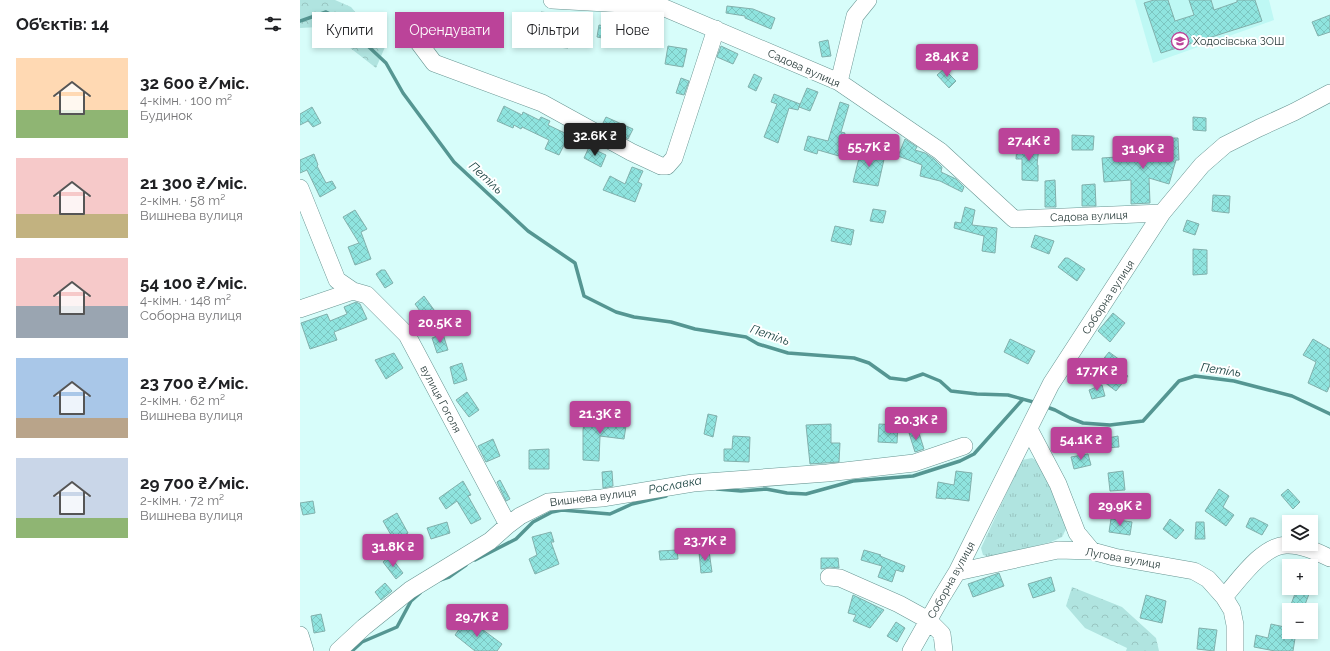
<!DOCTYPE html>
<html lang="uk">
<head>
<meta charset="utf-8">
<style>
	:root { --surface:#fff; --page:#f2f2f2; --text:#202124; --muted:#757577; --accent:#bb4399 }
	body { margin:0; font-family:Raleway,sans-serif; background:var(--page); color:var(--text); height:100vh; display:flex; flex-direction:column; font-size:15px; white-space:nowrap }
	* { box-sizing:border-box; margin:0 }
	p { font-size:13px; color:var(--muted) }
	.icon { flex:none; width:22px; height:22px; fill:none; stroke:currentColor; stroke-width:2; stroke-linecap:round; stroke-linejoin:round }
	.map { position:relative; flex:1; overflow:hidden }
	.panel { display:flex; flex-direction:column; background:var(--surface); width:300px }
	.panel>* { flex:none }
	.top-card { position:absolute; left:12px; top:12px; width:380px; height:36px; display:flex; gap:8px }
	.controls { position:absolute; left:982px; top:515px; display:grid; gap:8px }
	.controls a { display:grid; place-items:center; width:36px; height:36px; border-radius:0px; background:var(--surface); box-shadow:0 2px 6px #0003; font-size:20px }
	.price { position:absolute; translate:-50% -34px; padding:0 9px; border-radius:4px; background:var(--accent); color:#fff; font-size:13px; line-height:26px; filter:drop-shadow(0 1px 2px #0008) }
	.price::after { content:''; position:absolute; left:50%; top:24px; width:12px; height:9px; margin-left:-6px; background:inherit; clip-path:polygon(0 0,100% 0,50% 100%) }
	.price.current { background:#222; color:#fff }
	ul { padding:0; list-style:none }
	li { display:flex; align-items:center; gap:12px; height:100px; padding:0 16px }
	li span { display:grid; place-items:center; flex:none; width:112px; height:80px; border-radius:0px; color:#555 }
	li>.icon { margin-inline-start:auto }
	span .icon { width:48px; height:48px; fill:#fffc; stroke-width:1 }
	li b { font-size:17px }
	h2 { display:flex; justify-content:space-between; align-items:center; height:48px; padding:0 16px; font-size:17px }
	.chip { padding:0 14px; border-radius:0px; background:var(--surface); box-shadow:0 2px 6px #0003; font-size:14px; line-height:36px }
	.chip.current { background:var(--accent); color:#fff }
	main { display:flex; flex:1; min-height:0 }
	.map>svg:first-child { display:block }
	.built { fill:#bef8f4 }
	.grass { fill:url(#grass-tufts) }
	.forest { fill:url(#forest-crowns) }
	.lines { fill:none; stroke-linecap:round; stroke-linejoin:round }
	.stream { stroke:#559692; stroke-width:3.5 }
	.building { fill:url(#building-cross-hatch); stroke:#82b0ac }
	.minor-casing { stroke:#689592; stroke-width:18 }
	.minor { stroke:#fff; stroke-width:17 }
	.labels { text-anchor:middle; stroke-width:4; stroke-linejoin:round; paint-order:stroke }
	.poi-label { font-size:11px; fill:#2c3f3e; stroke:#fff; text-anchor:start }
	.street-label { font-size:11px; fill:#2c3f3e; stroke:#fff }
	.water-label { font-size:12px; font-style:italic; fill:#194240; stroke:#fff }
</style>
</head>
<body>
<main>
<section class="panel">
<h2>Об’єктів: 14<svg class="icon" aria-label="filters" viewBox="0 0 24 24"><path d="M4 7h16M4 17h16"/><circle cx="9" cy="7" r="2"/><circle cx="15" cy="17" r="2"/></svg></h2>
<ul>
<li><span style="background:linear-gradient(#ffd9b3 65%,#8fb573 0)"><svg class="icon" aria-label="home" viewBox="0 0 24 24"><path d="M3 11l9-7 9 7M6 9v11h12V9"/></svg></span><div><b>32 600 ₴/міс.</b><p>4-кімн. · 100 m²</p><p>Будинок</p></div></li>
<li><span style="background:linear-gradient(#f6c9c9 70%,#c2b280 0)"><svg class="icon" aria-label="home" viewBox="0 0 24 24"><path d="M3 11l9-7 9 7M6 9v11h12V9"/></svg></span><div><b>21 300 ₴/міс.</b><p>2-кімн. · 58 m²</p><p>Вишнева вулиця</p></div></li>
<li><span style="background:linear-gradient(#f6c9c9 60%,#9aa5b1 0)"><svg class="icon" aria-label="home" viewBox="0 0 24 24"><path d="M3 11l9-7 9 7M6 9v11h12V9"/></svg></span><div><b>54 100 ₴/міс.</b><p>4-кімн. · 148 m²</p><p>Соборна вулиця</p></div></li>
<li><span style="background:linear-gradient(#a9c7e8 75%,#b9a48a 0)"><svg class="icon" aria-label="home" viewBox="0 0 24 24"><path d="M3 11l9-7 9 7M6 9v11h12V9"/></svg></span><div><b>23 700 ₴/міс.</b><p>2-кімн. · 62 m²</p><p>Вишнева вулиця</p></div></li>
<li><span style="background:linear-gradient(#c9d6e8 75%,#8fb573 0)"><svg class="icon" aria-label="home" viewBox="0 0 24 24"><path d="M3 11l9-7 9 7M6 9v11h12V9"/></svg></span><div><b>29 700 ₴/міс.</b><p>2-кімн. · 72 m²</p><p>Вишнева вулиця</p></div></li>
</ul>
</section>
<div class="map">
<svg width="1030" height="651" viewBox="0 0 1030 651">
	<defs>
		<pattern id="grass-tufts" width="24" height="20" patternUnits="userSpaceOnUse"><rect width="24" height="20" fill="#b0e4e0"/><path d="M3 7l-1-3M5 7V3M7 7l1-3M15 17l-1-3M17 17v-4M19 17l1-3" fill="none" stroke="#98c5c1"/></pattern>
		<pattern id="forest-crowns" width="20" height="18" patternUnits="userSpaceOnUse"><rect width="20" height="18" fill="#b0e4e0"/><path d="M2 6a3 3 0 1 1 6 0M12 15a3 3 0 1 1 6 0" fill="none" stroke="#98c5c1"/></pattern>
		<pattern id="building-cross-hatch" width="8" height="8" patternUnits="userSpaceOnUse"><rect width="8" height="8" fill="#8fe4df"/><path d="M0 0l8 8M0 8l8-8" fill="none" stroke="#7cc5c0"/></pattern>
	</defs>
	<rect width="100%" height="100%" fill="#d7fdfa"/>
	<path class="built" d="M 835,0 L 969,0 L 974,20 L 853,63 Z"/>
	<path class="grass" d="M 732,458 L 739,462 L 768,525 L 762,537 L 751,542 L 689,557 L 683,555 L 681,548 L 722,460 Z"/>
	<path class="forest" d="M 0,0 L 35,0 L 51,7 L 85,47 L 76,68 L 40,40 L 19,27 L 0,28 Z
		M 772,587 L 822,607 L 856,638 L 859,651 L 826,651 L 827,648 L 785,628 L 766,606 Z"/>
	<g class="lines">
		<path class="stream" d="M 0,21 L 26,12 L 38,18 L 86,63 L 103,93 L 154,162 L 228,231 L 275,263 L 284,296 L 316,312 L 334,317 L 371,322 L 395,329 L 446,337 L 458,344 L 488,353 L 554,358 L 569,363 L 590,378 L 606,380 L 623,374 L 640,381 L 651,391 L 677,394 L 708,395 L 737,403
			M 744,406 L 755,410 L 770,418 L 783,423 L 810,425 L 843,421 L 879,381 L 895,376 L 934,381 L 992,396 L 1030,414
			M 417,489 L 441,491 L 466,489 L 487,493 L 506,494 L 553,481 L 613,476 L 660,461 L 674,454 L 723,399
			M 175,560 L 216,539 L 233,522 L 252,512 L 262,510 L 310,514 L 332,504 L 366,496
			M 140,580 L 149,577 L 166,565
			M 52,651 L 62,642 L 97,627 L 111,601 L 120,593"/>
	</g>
	<path class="building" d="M 854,0 L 868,0 L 875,21 L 894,15 L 889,0 L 911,0 L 914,10 L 937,2 L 937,0 L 955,0 L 962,21 L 861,53 L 844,3 Z
		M 427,6 L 453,9 L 475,18 L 471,29 L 445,18 L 445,16 L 426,13 Z
		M 241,12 L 249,13 L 248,31 L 239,30 Z
		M 1030,15 L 1030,32 L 1018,36 L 1012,22 Z
		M 299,25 L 320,29 L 318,41 L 297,37 Z
		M 248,28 L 270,30 L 268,48 L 247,46 Z
		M 528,40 L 531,56 L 522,57 L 519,42 Z
		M 368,46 L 387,49 L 383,67 L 365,64 Z
		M 421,46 L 438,54 L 433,64 L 417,57 Z
		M 644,69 L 656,81 L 649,88 L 637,75 Z
		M 454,74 L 462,78 L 456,91 L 448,87 Z
		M 381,78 L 389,81 L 384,95 L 376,93 Z
		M 507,88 L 518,92 L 510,111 L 499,107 Z
		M 474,94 L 500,104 L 498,110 L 489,108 L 478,143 L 464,137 L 477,104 L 471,102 Z
		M 540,102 L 549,105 L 541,132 L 545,133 L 539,156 L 518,150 L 517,154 L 504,150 L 508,136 L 528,141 Z
		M 204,106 L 222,115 L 223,112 L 239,120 L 241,117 L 250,121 L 248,125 L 269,135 L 259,155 L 245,149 L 249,140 L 222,127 L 221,129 L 214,125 L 213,128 L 197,121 Z
		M 12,107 L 21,123 L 13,127 L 8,121 L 0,125 L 0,114 Z
		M 306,117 L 333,129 L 328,139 L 302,125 Z
		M 893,117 L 906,118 L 906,131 L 893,130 Z
		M 772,135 L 794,136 L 793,150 L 772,150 Z
		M 861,138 L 878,138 L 879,160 L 876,160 L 869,184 L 849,178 L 850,203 L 831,204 L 831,180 L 804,182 L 802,158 L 862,154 Z
		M 605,139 L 617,147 L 615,150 L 625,153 L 634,159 L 642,167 L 641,172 L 656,179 L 664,187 L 662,192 L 640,181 L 620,176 L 622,165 L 598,156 Z
		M 717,145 L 739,146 L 737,165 L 738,165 L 738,181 L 722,180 L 722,159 L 716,159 Z
		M 289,147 L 306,155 L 301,167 L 284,158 Z
		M 561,150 L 585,155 L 578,186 L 553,182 Z
		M 14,154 L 18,165 L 17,166 L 26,183 L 32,181 L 36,188 L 20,197 L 7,170 L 0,173 L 0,160 Z
		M 332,167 L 343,171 L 338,182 L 342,184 L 335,202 L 303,190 L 310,176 L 325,184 Z
		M 755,180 L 756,207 L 745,207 L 745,181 Z
		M 795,184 L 796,206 L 782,206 L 782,185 Z
		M 913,195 L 930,196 L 929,213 L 912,211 Z
		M 665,207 L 675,210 L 672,225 L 697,228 L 695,253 L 682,251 L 684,236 L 654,228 L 655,222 L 661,223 Z
		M 573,209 L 586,211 L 583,223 L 570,221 Z
		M 55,210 L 67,229 L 61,232 L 71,259 L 55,265 L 48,247 L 59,243 L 43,217 Z
		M 887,220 L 899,224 L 895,235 L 883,231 Z
		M 535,226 L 554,230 L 551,245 L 531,241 Z
		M 735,235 L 754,241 L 749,254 L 731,247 Z
		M 893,249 L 907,250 L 907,274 L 893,275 Z
		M 765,258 L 768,258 L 785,269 L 777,281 L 758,267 Z
		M 81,270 L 85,270 L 93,283 L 85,288 L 76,274 Z
		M 124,296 L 137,314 L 127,321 L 115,304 Z
		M 56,302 L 60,304 L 67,319 L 34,332 L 37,340 L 10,349 L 1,323 L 27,314 L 30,321 L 47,314 L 44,307 Z
		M 813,313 L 825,323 L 810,342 L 798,331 Z
		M 143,334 L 148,350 L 137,353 L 132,338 Z
		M 710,339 L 735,351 L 728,364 L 704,352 Z
		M 1013,339 L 1030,349 L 1030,385 L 1027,392 L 1008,383 L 1016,362 L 1003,355 Z
		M 809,352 L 820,360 L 816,366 L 828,376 L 816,391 L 792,373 Z
		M 94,353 L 103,368 L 86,379 L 75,360 Z
		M 162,363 L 167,380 L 154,384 L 150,367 Z
		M 802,385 L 805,396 L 792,399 L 789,390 Z
		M 167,392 L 179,410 L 169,417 L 156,400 Z
		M 408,414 L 417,416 L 413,437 L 404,434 Z
		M 285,416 L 317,421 L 317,418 L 327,419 L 324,439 L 300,436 L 299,461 L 283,460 L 283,430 Z
		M 531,424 L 531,443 L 540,443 L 539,462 L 510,464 L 506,425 Z
		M 579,424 L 598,425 L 597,443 L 578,442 Z
		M 618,430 L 624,449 L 615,452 L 609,433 Z
		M 433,436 L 450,437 L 449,462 L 424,461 L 424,449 L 432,449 Z
		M 818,436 L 819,447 L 805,448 L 803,439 Z
		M 193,439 L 200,456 L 186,462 L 178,446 Z
		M 249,449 L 249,469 L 229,469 L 229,450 Z
		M 788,454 L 791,465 L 774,469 L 771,457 Z
		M 312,471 L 313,486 L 303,488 L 302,472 Z
		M 656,471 L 672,473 L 669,501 L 646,498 L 646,499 L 636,498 L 638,482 L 654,485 Z
		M 823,471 L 825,490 L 810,491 L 808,473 Z
		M 200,480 L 210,499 L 206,501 L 197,482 Z
		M 163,481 L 171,495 L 168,496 L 181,519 L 171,524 L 157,501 L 146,509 L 139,498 Z
		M 919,489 L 929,496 L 923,507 L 934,515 L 926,526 L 905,511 Z
		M 988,489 L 1000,502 L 993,509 L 981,495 Z
		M 13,501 L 15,513 L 3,515 L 0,503 Z
		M 97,513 L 108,533 L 95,542 L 83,521 Z
		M 950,518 L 954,518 L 968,525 L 962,535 L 946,527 Z
		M 811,519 L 832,522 L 830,535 L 809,532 Z
		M 870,519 L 884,530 L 876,539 L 863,529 Z
		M 147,522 L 150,533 L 131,539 L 127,528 Z
		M 896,522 L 904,522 L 905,539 L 895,539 Z
		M 251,532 L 254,542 L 251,542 L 259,564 L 235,574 L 229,559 L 237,555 L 232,537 Z
		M 377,550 L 378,559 L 360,560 L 359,551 Z
		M 564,550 L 581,555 L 580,556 L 605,566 L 603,572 L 596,570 L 592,582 L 578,577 L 582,566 L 561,560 Z
		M 409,551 L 412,572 L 401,573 L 399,552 Z
		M 90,556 L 103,573 L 96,579 L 83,562 Z
		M 521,558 L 538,558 L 539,568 L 530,567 L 521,569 Z
		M 699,573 L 704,586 L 673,597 L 668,584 Z
		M 751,577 L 755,591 L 733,598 L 728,584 Z
		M 85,583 L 92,591 L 81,600 L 75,592 Z
		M 996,591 L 1009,594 L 1003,610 L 989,610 Z
		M 553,595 L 584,610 L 570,628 L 553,621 L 556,615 L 548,613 Z
		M 846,595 L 866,601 L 862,623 L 840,618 Z
		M 21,614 L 25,631 L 14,633 L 11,616 Z
		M 167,618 L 202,644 L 197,651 L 175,651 L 155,635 Z
		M 596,622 L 605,628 L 597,642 L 587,636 Z
		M 971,624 L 989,628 L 989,632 L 996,632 L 993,651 L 975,651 L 954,647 L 956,635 L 968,638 Z
		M 899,628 L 917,630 L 914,651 L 897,649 Z"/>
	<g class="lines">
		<g class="minor-casing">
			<path id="minor" d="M 252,0 L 360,6 L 539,82 L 640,151 L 714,219 L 862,213
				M 113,35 L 134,63 L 242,103 L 331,152 L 361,166 L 367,166 L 374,158 L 416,29
				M 539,82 L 555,16 L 568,0
				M 0,188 L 37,280 L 53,291 L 67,295 L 107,335 L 208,525
				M 0,309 L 53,291
				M 729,429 L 758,484 L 777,533 L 792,551
				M 657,572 L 758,550 L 792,551 L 814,557 L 894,571 L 908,579 L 924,597 L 932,610 L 935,625 L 935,651
				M 529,577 L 540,578 L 599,604 L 628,620 L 642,634 L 644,651
				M 924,597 C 939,580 962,546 986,545 C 1001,544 1017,552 1030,558
				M 0,635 L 5,651
				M 38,651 L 64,627 L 110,590 L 190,541 L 208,525 L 220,516 L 248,502 L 302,498 L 393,483 L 527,473 L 614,463 L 664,446
				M 611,651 L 641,598 L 657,572 L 751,384 L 862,213 L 902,165 L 925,145 L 959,128 L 994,112 L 1030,93"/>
		</g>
		<use href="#minor" class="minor"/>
	</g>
	<defs>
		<g id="school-ring" transform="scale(0.9)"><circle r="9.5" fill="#fff" stroke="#bb4399" stroke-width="1.5"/><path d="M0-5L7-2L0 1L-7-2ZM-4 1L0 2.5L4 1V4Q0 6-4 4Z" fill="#bb4399"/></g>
	</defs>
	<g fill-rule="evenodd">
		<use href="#school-ring" x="880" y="41"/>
	</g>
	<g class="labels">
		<g class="poi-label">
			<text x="893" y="45">Ходосівська ЗОШ</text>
		</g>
		<g class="street-label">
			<text transform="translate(504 68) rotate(24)" y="4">Садова вулиця</text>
			<text transform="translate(789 216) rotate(-2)" y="4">Садова вулиця</text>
			<text transform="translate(808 297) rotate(-57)" y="4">Соборна вулиця</text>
			<text transform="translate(141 399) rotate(62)" y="4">вулиця Гоголя</text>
			<text transform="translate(293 497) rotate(-7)" y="4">Вишнева вулиця</text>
			<text transform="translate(823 558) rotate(10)" y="4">Лугова вулиця</text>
			<text transform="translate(651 580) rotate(-61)" y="4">Соборна вулиця</text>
		</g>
		<g class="water-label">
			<text transform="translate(186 178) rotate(43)" y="4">Петіль</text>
			<text transform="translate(470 335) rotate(19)" y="4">Петіль</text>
			<text transform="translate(921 370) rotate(8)" y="4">Петіль</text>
			<text transform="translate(375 485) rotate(-11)" y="4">Рославка</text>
		</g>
	</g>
</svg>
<div class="controls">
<a><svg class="icon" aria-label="layers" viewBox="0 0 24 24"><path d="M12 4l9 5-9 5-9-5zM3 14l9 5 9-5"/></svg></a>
<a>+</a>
<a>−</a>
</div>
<b class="price" style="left:647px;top:78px">28.4K ₴</b>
<b class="price current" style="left:295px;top:157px">32.6K ₴</b>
<b class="price" style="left:729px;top:162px">27.4K ₴</b>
<b class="price" style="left:569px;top:168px">55.7K ₴</b>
<b class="price" style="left:843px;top:170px">31.9K ₴</b>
<b class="price" style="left:140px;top:344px">20.5K ₴</b>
<b class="price" style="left:797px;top:392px">17.7K ₴</b>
<b class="price" style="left:300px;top:435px">21.3K ₴</b>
<b class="price" style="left:616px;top:441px">20.3K ₴</b>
<b class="price" style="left:781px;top:461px">54.1K ₴</b>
<b class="price" style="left:820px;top:527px">29.9K ₴</b>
<b class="price" style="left:405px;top:562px">23.7K ₴</b>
<b class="price" style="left:93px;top:568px">31.8K ₴</b>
<b class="price" style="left:177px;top:638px">29.7K ₴</b>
<div class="top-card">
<a class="chip">Купити</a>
<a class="chip current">Орендувати</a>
<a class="chip">Фільтри</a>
<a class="chip">Нове</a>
</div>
</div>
</main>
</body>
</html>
